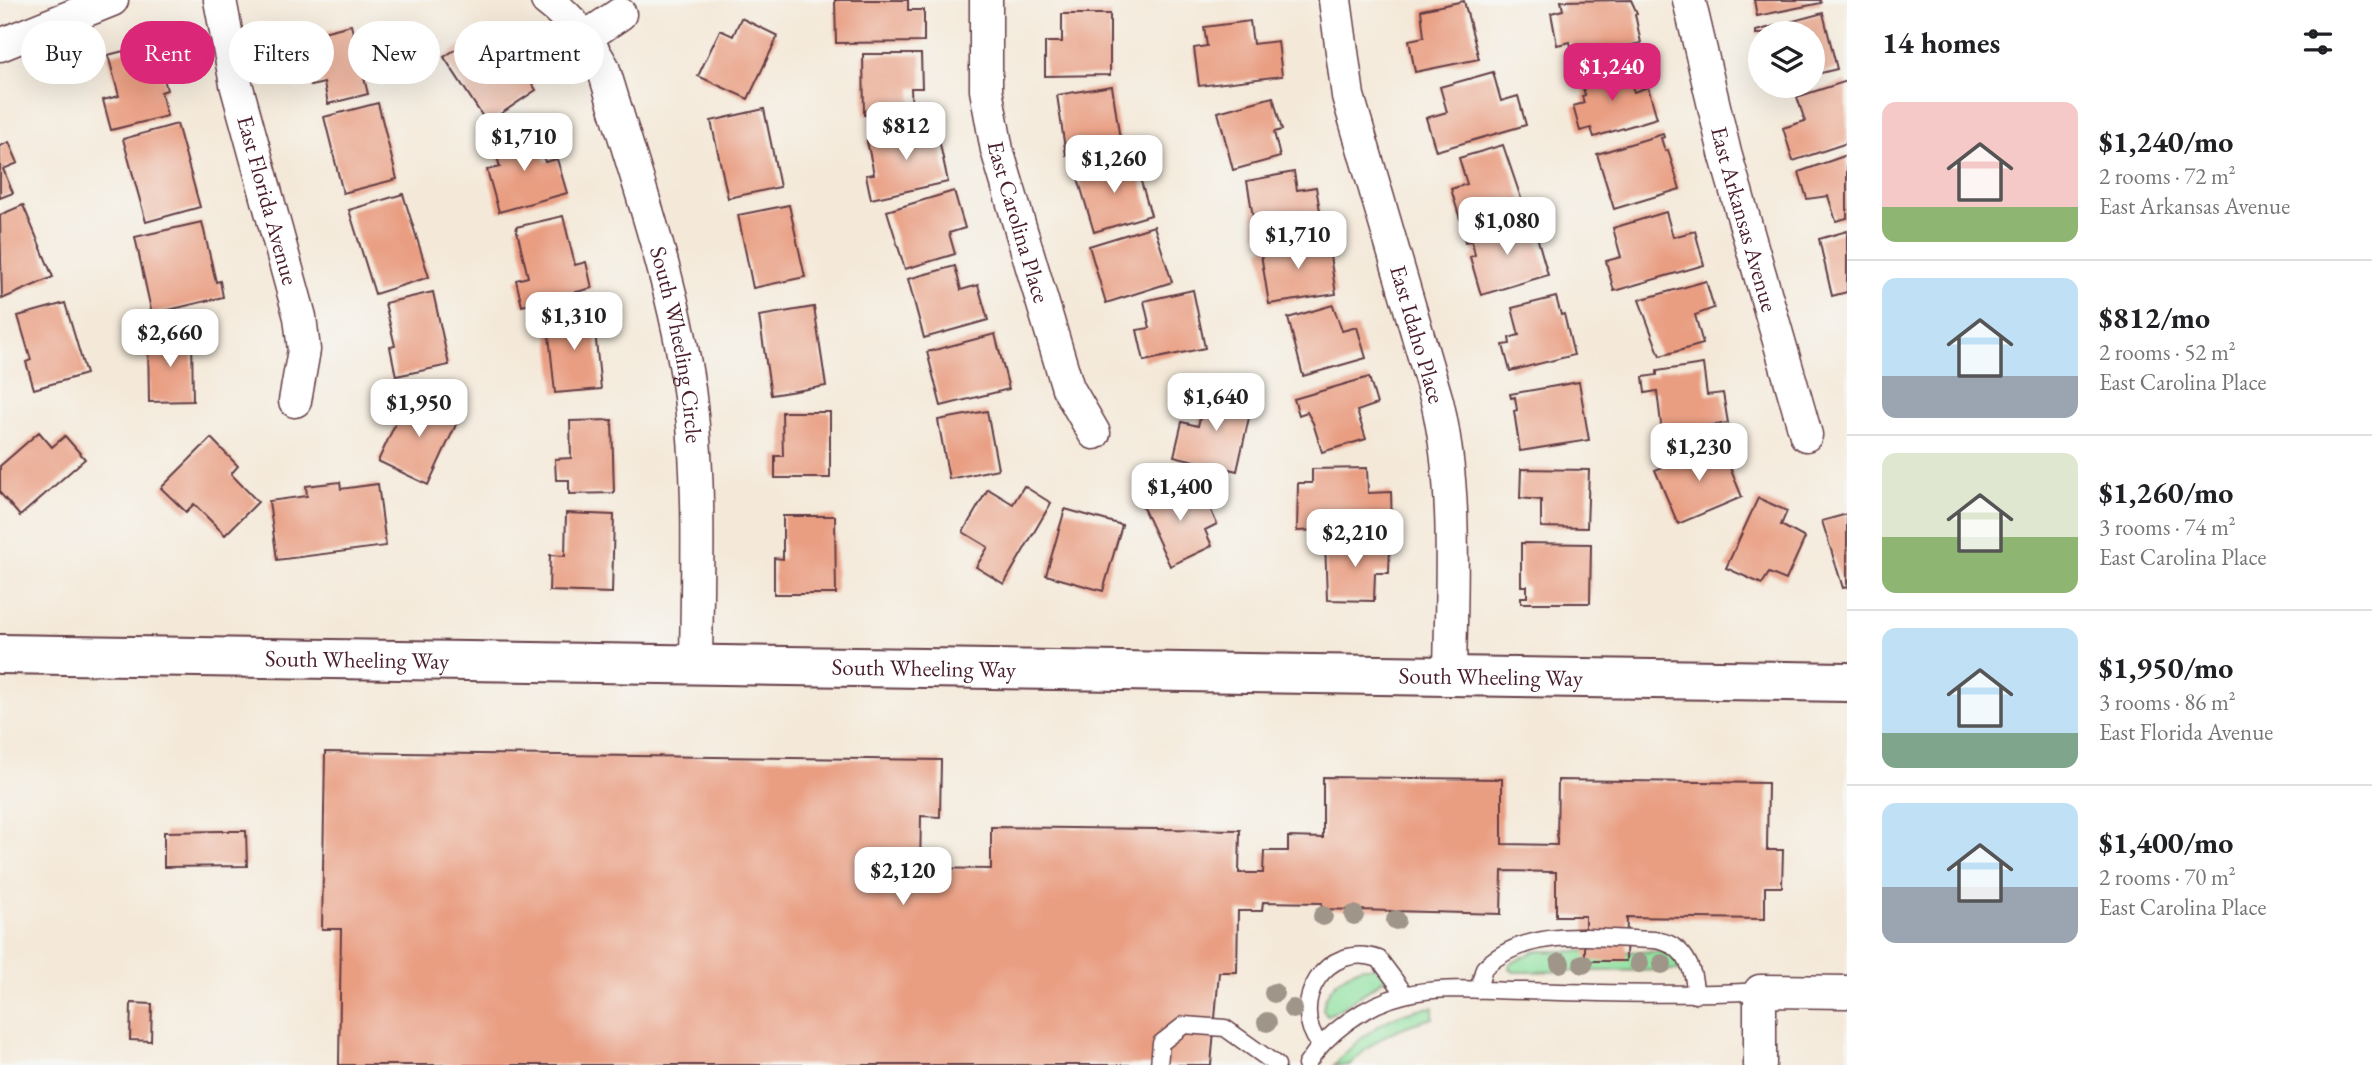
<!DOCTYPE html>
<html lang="en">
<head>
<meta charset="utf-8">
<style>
	:root { --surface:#fff; --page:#f2f2f2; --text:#202124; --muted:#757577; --line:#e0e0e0; --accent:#db2777 }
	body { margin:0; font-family:"EB Garamond",serif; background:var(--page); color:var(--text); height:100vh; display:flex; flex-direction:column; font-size:26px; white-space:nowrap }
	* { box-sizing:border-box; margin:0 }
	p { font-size:23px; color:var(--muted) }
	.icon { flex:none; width:38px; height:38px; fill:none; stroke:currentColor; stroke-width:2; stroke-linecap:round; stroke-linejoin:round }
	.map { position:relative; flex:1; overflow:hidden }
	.side { display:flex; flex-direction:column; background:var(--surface); width:525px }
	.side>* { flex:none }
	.guide { position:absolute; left:21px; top:21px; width:665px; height:63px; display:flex; gap:14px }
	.tools { position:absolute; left:1748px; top:21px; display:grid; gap:14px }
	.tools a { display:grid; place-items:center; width:77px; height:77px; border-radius:50%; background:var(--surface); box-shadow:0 7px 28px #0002; font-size:35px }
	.price { position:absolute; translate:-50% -60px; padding:0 16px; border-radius:14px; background:#fff; color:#222; font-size:23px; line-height:46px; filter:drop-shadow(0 2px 4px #0008) }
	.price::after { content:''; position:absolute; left:50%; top:42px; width:21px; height:16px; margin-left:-10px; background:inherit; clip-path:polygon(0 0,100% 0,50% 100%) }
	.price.active { background:var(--accent); color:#fff }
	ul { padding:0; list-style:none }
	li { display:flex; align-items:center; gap:21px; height:175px; padding:0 35px }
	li+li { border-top:2px solid var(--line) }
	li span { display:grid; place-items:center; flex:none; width:196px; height:140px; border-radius:14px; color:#555 }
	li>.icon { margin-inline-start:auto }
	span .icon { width:84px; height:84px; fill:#fffc; stroke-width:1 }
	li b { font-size:30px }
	h2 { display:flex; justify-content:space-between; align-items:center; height:84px; padding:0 35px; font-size:30px }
	.tag { padding:0 24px; border-radius:32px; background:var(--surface); box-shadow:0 7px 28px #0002; font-size:24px; line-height:63px }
	.tag.active { background:var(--accent); color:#fff }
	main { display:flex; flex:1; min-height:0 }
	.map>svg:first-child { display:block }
	.green { fill:#90e1a0; stroke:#6d8066; stroke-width:2 }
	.building { fill:#e99e82 }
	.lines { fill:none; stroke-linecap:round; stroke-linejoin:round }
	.lane-casing { stroke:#643d45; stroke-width:19 }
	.street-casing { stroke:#643d45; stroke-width:35 }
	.secondary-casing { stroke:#643d45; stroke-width:42 }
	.lane { stroke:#fff; stroke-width:16 }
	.street { stroke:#fff; stroke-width:32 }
	.secondary { stroke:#fff; stroke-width:38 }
	.tree { fill:#a09589 }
	.labels { text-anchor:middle; stroke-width:7; stroke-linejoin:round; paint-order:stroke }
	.street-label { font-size:23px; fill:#4a1f2b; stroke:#f6f6f2 }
</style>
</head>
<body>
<main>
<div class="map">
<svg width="1847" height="1065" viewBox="0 0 1847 1065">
	<rect width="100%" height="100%" fill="#f6f6f2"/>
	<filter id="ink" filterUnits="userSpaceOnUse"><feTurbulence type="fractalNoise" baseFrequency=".0143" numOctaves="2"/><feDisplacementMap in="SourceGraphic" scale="14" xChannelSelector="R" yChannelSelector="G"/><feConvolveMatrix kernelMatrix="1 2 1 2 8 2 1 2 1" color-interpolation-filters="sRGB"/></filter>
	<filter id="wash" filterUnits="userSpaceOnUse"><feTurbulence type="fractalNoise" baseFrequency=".00686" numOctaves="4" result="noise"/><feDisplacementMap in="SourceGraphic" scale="28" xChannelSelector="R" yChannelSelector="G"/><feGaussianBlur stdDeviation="1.57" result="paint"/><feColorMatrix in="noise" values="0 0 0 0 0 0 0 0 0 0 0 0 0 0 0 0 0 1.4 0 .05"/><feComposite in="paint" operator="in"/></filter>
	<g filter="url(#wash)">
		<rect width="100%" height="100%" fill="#f4e9d9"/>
		<path class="green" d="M 1535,951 L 1673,952 L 1683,970 L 1514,972 L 1509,968 L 1510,964 Z
			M 1362,967 L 1375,967 L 1387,976 C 1382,982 1334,1014 1327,1015 L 1323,1009 C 1325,987 1342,975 1362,967 Z
			M 1433,1007 L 1433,1018 C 1394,1028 1378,1037 1349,1065 L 1334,1065 C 1360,1036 1392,1010 1433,1007 Z"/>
		<g id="blocks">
			<path class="building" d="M 835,0 L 908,0 L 908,10 L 924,10 L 924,42 L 836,43 Z
				M 1631,0 L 1637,13 L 1635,14 L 1641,43 L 1574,58 L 1570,42 L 1557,45 L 1551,13 L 1563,10 L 1561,1 Z
				M 1754,0 L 1820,0 L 1821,3 L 1757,16 Z
				M 1464,1 L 1479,59 L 1415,72 L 1409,40 L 1424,37 L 1421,10 Z
				M 1823,13 L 1837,69 L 1813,75 L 1813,33 L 1756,34 L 1756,31 Z
				M 1062,14 L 1110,14 L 1110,75 L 1045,76 L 1045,42 L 1062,42 Z
				M 741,18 L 778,36 L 748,99 L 698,76 L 720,30 L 733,36 Z
				M 1250,21 L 1253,44 L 1278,41 L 1282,76 L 1199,86 L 1194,48 L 1207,46 L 1204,27 Z
				M 351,25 L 368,94 L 328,104 L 324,83 L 311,86 L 299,38 Z
				M 483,31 L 507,67 L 517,60 L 536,90 L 487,123 L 444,57 Z
				M 155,43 L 167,90 L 161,92 L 167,116 L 111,130 L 103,100 L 119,96 L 108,55 Z
				M 863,54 L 921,54 L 922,88 L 911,88 L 912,114 L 864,115 Z
				M 1623,64 L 1634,92 L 1648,87 L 1657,118 L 1594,137 L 1591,128 L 1580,131 L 1573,106 L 1584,103 L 1582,96 L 1585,95 L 1580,77 Z
				M 1493,72 L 1501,101 L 1518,96 L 1526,125 L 1436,151 L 1426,118 L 1447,112 L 1440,87 Z
				M 1847,81 L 1847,143 L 1793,161 L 1783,128 L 1805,121 L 1797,97 Z
				M 1112,86 L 1121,146 L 1066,155 L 1057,95 Z
				M 1273,97 L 1282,130 L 1274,132 L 1280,157 L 1233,170 L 1218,112 Z
				M 378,103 L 397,179 L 343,193 L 324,117 Z
				M 764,109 L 780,187 L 728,198 L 711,121 Z
				M 177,124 L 200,207 L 146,222 L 123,139 Z
				M 936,125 L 948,182 L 871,199 L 866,175 L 874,174 L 867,141 Z
				M 536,131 L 545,162 L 557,159 L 567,193 L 499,212 L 487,170 L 500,167 L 493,143 Z
				M 1663,134 L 1664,137 L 1661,138 L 1665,151 L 1668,150 L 1680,189 L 1614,209 L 1597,154 Z
				M 9,142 L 18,163 L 3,169 L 13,193 L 0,198 L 0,146 Z
				M 1503,145 L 1522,201 L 1460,219 L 1451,189 L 1467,184 L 1459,158 Z
				M 1847,155 L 1847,218 L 1836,221 L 1828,196 L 1807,199 L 1799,172 Z
				M 1134,158 L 1151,215 L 1094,232 L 1077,175 Z
				M 1294,172 L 1297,190 L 1316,187 L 1322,223 L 1256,235 L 1247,181 Z
				M 954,191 L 965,228 L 949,233 L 955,254 L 905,269 L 887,211 Z
				M 403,194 L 429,277 L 375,294 L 349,210 Z
				M 23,205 L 53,277 L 2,299 L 0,215 Z
				M 789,205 L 805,277 L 753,288 L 738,215 Z
				M 1666,212 L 1673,237 L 1695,231 L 1704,265 L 1614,291 L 1606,261 L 1621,257 L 1613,228 Z
				M 563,216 L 575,265 L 586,262 L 592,288 L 522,306 L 516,280 L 528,277 L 516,227 Z
				M 1532,219 L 1548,275 L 1481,295 L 1470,257 L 1475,255 L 1472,241 L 1465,242 L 1464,238 Z
				M 202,222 L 216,282 L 220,281 L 223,297 L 152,314 L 135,237 Z
				M 1154,226 L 1172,282 L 1106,303 L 1089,246 Z
				M 1847,231 L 1847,292 L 1832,296 L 1819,239 Z
				M 1327,237 L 1336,294 L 1269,304 L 1260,248 Z
				M 955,266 L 961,290 L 978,285 L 988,320 L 924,338 L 908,279 Z
				M 1706,281 L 1714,308 L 1695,315 L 1703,344 L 1660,356 L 1639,300 Z
				M 1193,290 L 1205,348 L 1144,361 L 1137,330 L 1150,328 L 1144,301 Z
				M 433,292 L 449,365 L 396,376 L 390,347 L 395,346 L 385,303 Z
				M 1556,297 L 1561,315 L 1564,314 L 1574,355 L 1510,371 L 1503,345 L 1510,344 L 1509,338 L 1519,335 L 1512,308 Z
				M 65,303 L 86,374 L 34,389 L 26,362 L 31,360 L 18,316 Z
				M 1333,305 L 1342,331 L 1357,327 L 1366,358 L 1303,376 L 1288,318 Z
				M 814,307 L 826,386 L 771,395 L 759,316 Z
				M 593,312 L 601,389 L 555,393 L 547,316 Z
				M 995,334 L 1009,389 L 941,406 L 927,352 Z
				M 148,337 L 192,337 L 193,401 L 149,402 Z
				M 1703,364 L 1707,395 L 1723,393 L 1728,423 L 1662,432 L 1657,391 L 1645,393 L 1643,377 L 1657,375 L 1657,371 Z
				M 1369,377 L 1377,404 L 1357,411 L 1366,439 L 1322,452 L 1313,423 L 1307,412 L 1299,415 L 1294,399 Z
				M 1579,382 L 1589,440 L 1520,451 L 1514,411 L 1517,410 L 1515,397 L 1511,398 L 1510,394 Z
				M 410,392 L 460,416 L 428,485 L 378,461 Z
				M 1206,393 L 1252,404 L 1237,471 L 1174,456 L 1182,422 L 1198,426 Z
				M 987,411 L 998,469 L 949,479 L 938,420 Z
				M 782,412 L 830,412 L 830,478 L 775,478 L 775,456 L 783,456 Z
				M 612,420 L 614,493 L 569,494 L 569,480 L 556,480 L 555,459 L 571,458 L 570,421 Z
				M 39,432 L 52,447 L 65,436 L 85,459 L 20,516 L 0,493 L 0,466 Z
				M 211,438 L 238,466 L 231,474 L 258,502 L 225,535 L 194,504 L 186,512 L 161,488 Z
				M 1720,443 L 1742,497 L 1678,524 L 1655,470 Z
				M 1367,468 L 1368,493 L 1391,492 L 1392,527 L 1297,531 L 1298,483 L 1312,483 L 1312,469 Z
				M 1521,469 L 1589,470 L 1587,528 L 1541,527 L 1541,500 L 1520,498 Z
				M 340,482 L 341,489 L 378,484 L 386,546 L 277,560 L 269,501 L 307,496 L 306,486 Z
				M 1024,486 L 1051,503 L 1004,584 L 976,567 L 988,547 L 963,532 L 988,489 L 1013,504 Z
				M 1200,486 L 1217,524 L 1205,530 L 1212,546 L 1170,566 L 1139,499 L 1165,488 L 1170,500 Z
				M 1758,498 L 1787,511 L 1781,525 L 1805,538 L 1786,580 L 1769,573 L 1762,584 L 1726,568 Z
				M 1065,509 L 1122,525 L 1103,591 L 1046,575 Z
				M 566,513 L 614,515 L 612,593 L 549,591 L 550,555 L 565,556 Z
				M 1847,514 L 1847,587 L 1843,588 L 1822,521 Z
				M 783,516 L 835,516 L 836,594 L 774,594 L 774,558 L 783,559 Z
				M 1325,540 L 1390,542 L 1389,573 L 1375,573 L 1374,601 L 1327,600 Z
				M 1521,543 L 1591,544 L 1590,603 L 1521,603 L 1521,597 L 1527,597 L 1527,586 L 1521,586 Z
				M 325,752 L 941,760 L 940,817 L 921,816 L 920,868 L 991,869 L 991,827 L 1240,830 L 1239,873 L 1263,873 L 1264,851 L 1288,851 L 1288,837 L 1323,838 L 1323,777 L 1502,779 L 1502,844 L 1557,845 L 1558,780 L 1768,783 L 1767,850 L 1783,850 L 1782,887 L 1765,887 L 1765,919 L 1627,917 L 1626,961 L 1585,961 L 1585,916 L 1556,916 L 1556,872 L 1502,871 L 1501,914 L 1321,909 L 1322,903 L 1263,902 L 1262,911 L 1238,911 L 1237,972 L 1219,972 L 1211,1065 L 339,1065 L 341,929 L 322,929 Z
				M 221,831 L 246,831 L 247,866 L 164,867 L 164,832 Z
				M 131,1003 L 152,1004 L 151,1041 L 130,1040 Z"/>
		</g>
	</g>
	<g filter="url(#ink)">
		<use href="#blocks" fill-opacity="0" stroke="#643d45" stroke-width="2"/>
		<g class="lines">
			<g class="lane-casing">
				<path id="lane" d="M 1478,990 L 1484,968 C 1529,925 1598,939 1654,940 C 1684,943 1695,968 1695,995
					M 1320,1045 C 1287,1003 1326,940 1379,959 L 1405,994
					M 1159,1065 L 1161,1043 L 1184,1025 L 1225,1028 L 1277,1065
					M 1306,1065 C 1327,1032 1366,1004 1404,995 C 1442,985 1486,991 1526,991 C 1604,993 1682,996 1760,991"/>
			</g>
			<g class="street-casing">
				<g id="street">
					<path id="s1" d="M 220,0 L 236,84 L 300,317 L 304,350 L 295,401"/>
					<path id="s2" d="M 547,0 C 572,19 587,39 603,67 C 634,172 673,279 689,389 C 701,480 697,572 696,664"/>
					<path id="s3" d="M 986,0 L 986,90 L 997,150 L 1068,388 L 1094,433"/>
					<path id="s4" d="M 1335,0 L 1348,96 L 1437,401 C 1458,491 1451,584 1450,676"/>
					<path id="s5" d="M 1689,0 L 1725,153 L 1806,435"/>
					<path d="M 586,37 L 620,14"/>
					<path d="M 0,45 L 112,0"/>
					<path d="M 1760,1065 L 1760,991 L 1847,992"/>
				</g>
			</g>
			<g class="secondary-casing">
				<g id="secondary">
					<path id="s6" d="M 0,654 L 1847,682"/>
				</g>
			</g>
			<use href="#lane" class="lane"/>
			<use href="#street" class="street"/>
			<use href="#secondary" class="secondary"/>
		</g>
		<g class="tree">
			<circle cx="1354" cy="915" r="10"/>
			<circle cx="1323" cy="916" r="10"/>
			<circle cx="1396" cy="920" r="10"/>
			<circle cx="1560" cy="963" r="10"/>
			<circle cx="1639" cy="963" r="10"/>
			<circle cx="1583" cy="964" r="10"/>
			<circle cx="1662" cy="964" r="10"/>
			<circle cx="1274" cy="993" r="10"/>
			<circle cx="1293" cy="1009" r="10"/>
			<circle cx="1267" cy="1022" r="10"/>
		</g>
	</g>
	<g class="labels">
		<g class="street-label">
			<text dy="8" stroke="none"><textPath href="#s1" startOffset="206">East Florida Avenue</textPath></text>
			<text dy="8" stroke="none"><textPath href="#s5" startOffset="226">East Arkansas Avenue</textPath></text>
			<text dy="8" stroke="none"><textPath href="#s3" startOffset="226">East Carolina Place</textPath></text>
			<text dy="8" stroke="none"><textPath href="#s4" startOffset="345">East Idaho Place</textPath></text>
			<text dy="8" stroke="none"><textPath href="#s2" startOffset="376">South Wheeling Circle</textPath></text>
			<text dy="8" stroke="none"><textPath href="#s6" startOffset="357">South Wheeling Way</textPath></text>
			<text dy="8" stroke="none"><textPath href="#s6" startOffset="924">South Wheeling Way</textPath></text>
			<text dy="8" stroke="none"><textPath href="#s6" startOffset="1491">South Wheeling Way</textPath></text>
		</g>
	</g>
</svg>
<div class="tools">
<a><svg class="icon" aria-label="layers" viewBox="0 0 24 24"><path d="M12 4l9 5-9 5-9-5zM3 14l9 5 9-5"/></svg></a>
</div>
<b class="price active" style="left:1612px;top:103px">$1,240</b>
<b class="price" style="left:906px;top:162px">$812</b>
<b class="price" style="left:524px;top:173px">$1,710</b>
<b class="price" style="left:1114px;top:195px">$1,260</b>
<b class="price" style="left:1507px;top:257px">$1,080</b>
<b class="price" style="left:1298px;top:271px">$1,710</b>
<b class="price" style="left:574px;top:352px">$1,310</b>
<b class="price" style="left:170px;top:369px">$2,660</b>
<b class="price" style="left:1216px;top:433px">$1,640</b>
<b class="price" style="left:419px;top:439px">$1,950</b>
<b class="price" style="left:1699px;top:483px">$1,230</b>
<b class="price" style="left:1180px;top:523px">$1,400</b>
<b class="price" style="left:1355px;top:569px">$2,210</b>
<b class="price" style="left:903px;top:907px">$2,120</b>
<div class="guide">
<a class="tag">Buy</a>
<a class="tag active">Rent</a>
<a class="tag">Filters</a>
<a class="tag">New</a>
<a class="tag">Apartment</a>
</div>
</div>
<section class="side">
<h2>14 homes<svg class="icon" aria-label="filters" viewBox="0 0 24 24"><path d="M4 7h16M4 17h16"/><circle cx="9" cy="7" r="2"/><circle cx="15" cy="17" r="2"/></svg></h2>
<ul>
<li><span style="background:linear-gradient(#f6c9c9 75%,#8fb573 0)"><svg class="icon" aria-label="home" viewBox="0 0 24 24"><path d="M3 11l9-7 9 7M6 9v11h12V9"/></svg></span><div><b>$1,240/mo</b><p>2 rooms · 72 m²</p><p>East Arkansas Avenue</p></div></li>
<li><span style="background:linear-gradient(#bfe0f5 70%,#9aa5b1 0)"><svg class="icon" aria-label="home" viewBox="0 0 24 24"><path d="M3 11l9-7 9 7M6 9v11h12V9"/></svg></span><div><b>$812/mo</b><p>2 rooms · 52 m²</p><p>East Carolina Place</p></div></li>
<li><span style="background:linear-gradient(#dfe7d0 60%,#8fb573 0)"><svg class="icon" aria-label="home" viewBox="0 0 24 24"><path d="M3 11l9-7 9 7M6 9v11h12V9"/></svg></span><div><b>$1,260/mo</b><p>3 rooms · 74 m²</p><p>East Carolina Place</p></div></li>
<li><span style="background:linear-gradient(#bfe0f5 75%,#7fa58c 0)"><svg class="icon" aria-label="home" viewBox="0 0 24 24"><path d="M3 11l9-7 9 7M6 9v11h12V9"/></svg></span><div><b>$1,950/mo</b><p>3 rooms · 86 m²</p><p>East Florida Avenue</p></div></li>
<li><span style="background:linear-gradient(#bfe0f5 60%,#9aa5b1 0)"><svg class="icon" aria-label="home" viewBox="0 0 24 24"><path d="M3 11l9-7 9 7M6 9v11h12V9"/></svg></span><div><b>$1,400/mo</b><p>2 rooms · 70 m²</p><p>East Carolina Place</p></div></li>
</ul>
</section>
</main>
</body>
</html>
